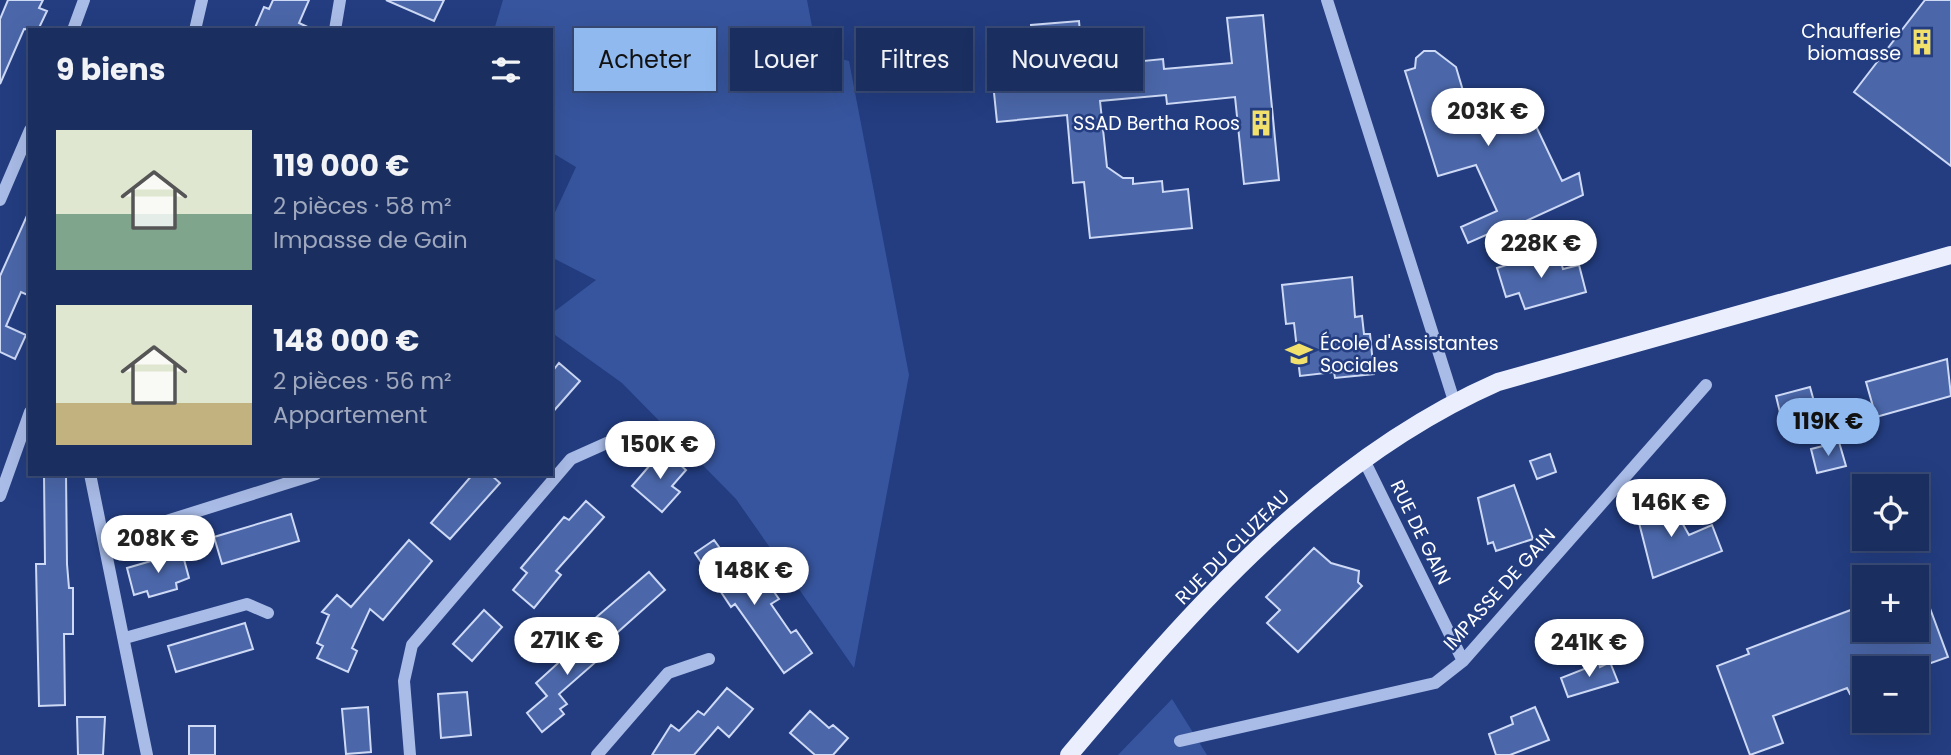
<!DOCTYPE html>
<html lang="fr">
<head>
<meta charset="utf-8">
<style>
	:root { --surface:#1a2e60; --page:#273a69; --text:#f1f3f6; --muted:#9fa8bd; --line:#384a75; --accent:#90b9f0 }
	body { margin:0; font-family:Poppins,sans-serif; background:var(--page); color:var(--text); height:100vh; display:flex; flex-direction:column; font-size:26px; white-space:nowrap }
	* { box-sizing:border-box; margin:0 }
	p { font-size:23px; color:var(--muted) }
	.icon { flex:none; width:38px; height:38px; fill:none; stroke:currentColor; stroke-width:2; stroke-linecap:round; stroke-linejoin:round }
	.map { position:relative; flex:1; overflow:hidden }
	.side { position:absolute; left:28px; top:28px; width:525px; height:448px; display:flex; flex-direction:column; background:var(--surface); border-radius:0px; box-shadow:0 7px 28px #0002,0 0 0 2px var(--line) }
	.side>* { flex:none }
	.hud { position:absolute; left:574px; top:28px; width:665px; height:63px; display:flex; gap:14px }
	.buttons { position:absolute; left:1852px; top:474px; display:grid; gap:14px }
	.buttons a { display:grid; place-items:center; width:77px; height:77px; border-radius:0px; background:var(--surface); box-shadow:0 7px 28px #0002,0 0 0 2px var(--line); font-size:35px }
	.price { position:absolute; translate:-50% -60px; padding:0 16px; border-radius:24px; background:#fff; color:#222; font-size:23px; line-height:46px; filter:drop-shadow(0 2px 4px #0008) }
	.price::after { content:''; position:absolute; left:50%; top:42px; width:21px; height:16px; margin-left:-10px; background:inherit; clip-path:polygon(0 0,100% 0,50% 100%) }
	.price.selected { background:var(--accent); color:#111 }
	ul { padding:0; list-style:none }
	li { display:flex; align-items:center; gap:21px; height:175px; padding:0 28px }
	li span { display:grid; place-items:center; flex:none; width:196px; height:140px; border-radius:0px; color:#555 }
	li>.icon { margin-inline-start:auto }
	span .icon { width:84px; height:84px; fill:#fffc; stroke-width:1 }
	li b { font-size:30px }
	h2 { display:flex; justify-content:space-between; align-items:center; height:84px; padding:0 28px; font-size:30px }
	.pill { padding:0 24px; border-radius:0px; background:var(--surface); box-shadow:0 7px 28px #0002,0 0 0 2px var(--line); font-size:24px; line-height:63px }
	.pill.selected { background:var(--accent); color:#111 }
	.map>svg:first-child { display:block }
	.green { fill:#37559e }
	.building { fill:#4b67a9; stroke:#cdd9f5; stroke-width:2 }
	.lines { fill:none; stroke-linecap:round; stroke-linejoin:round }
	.minor { stroke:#a9bce7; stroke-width:12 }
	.major { stroke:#ebeffd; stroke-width:18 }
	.labels { text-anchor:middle; stroke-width:5; stroke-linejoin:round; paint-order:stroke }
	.poi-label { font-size:19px; fill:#fff; stroke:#233d80; text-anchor:end }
	.street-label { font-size:19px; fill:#fff; stroke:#233d80 }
</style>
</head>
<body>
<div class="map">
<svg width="1951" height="755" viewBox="0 0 1951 755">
	<rect width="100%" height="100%" fill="#233d80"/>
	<path class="green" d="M 503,0 L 807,0 L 817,53 L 849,61 L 909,375 L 854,668 L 736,499 L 622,383 L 551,332 L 551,314 L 596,280 L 551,257 L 551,221 L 576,167 L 551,152 L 551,30 L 494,30 Z
		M 1172,699 L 1207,755 L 1118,755 Z"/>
	<path class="building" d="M 8,0 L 43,0 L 39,8 L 47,11 L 38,30 L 24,29 L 0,84 L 0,19 Z
		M 273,0 L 309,0 L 299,23 L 314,30 L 254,30 L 264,7 L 269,9 Z
		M 386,0 L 444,0 L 434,21 Z
		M 1925,0 L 1951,0 L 1951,166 L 1854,92 Z
		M 1263,15 L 1279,180 L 1244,184 L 1235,97 L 1167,104 L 1166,95 L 1100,101 L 1107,167 L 1123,178 L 1133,178 L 1133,184 L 1162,181 L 1163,192 L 1188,189 L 1192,228 L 1090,238 L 1084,182 L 1073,183 L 1067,115 L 997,122 L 992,73 L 1035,70 L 1031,25 L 1079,21 L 1083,67 L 1163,59 L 1164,69 L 1232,63 L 1227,18 Z
		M 1424,51 L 1435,51 L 1456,67 L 1469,111 L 1484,106 L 1486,115 L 1525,103 L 1562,181 L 1579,173 L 1583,195 L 1515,226 L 1513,223 L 1468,243 L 1461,227 L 1497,211 L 1476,165 L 1438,176 L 1405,71 L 1415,68 L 1416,58 Z
		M 30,209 L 30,296 L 21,292 L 6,326 L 26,335 L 15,359 L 0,352 L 0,276 Z
		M 1557,249 L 1563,269 L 1579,265 L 1586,292 L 1525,309 L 1519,293 L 1506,297 L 1497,268 Z
		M 1352,277 L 1355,317 L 1362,316 L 1364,334 L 1370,334 L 1374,374 L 1335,378 L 1334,372 L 1300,376 L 1294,323 L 1286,324 L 1282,285 Z
		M 1947,359 L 1951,396 L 1876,417 L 1866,382 Z
		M 559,363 L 580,381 L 551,414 L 551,373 Z
		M 1810,387 L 1818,416 L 1783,425 L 1776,396 Z
		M 1839,442 L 1846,466 L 1817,473 L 1811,449 Z
		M 663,450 L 686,470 L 672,486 L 680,492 L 662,512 L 632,486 Z
		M 1550,454 L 1556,472 L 1537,479 L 1530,461 Z
		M 44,474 L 66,474 L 67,564 L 69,588 L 73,588 L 73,634 L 64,634 L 65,705 L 39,706 L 36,564 L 45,564 Z
		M 473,474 L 490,474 L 500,483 L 450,539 L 431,523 Z
		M 1514,485 L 1533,539 L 1496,551 L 1493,542 L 1488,544 L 1478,498 Z
		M 1651,495 L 1659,495 L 1666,525 L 1680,519 L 1689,535 L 1712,525 L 1722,551 L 1653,578 L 1633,499 Z
		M 586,501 L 604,517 L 556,571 L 561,575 L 534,608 L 513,590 L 527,573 L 521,568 L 564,517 L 569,520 Z
		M 291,514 L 299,541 L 222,564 L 214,537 Z
		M 409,540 L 432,561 L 383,620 L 370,609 L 352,648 L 357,651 L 348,672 L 317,658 L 323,646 L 317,643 L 329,615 L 322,612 L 337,595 L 351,607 Z
		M 714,540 L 730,562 L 737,558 L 758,588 L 767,582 L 779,599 L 771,604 L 791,633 L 796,630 L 812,653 L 784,673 L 735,604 L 731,607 L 695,553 Z
		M 1314,548 L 1331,563 L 1359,571 L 1358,582 L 1362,586 L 1298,652 L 1267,623 L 1280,610 L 1266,597 Z
		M 182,552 L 189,578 L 176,583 L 177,589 L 149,597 L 147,591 L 134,595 L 127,568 Z
		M 649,572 L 665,590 L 610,639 L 593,620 Z
		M 1918,576 L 1948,657 L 1917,668 L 1864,668 L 1864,689 L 1850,694 L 1847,688 L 1773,716 L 1783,743 L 1750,755 L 1717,666 L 1749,654 L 1747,649 L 1864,605 L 1864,630 L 1916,630 Z
		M 484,610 L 502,627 L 472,661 L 453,644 Z
		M 245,623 L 253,649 L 176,672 L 168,646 Z
		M 598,627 L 615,645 L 559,694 L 567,704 L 560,709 L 564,714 L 542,732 L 527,713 L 547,696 L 536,683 Z
		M 1610,662 L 1618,682 L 1568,697 L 1561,678 L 1599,663 L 1600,667 Z
		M 727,688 L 753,709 L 729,737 L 718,727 L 694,755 L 652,755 L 671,725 L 679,731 L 698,711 L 704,715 Z
		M 467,692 L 471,735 L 441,738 L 438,694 Z
		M 368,707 L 371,752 L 346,754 L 342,709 Z
		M 1535,707 L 1549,740 L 1510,755 L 1496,755 L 1489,734 L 1513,724 L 1511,717 Z
		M 810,711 L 829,728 L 833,725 L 848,738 L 833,755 L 815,755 L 790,733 Z
		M 77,717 L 105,717 L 103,755 L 78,755 Z
		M 189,726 L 215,726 L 215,755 L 189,755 Z"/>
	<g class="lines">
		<path class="minor" d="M 1327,0 L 1454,401
			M 73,30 L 84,0
			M 195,30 L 202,0
			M 335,30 L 340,0
			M 0,200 L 30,130
			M 1363,458 L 1463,661
			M 90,474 L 147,755
			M 0,496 L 30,412
			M 106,540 L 316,474
			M 125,638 L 247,604 L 268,613
			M 1180,741 L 1435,683 L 1463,661 L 1706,385
			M 410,755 L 404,681 L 412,645 L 571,459 L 609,442
			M 597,755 L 668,673 L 709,659"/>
		<path class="major" d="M 1069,755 C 1192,610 1320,460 1498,382 L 1951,255"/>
	</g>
	<defs>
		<g id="building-bare" transform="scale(2.1)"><path d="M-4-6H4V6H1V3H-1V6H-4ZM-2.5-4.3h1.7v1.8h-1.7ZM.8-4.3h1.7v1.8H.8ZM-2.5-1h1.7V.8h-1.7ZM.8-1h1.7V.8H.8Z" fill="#f2e06c" stroke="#233d80" stroke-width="2.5" paint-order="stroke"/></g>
		<g id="university-bare" transform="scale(2.1)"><path d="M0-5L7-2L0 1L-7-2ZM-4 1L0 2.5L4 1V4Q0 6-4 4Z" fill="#f2e06c" stroke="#233d80" stroke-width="2.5" paint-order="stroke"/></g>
	</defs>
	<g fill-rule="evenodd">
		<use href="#building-bare" x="1922" y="42"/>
		<use href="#building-bare" x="1261" y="123"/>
		<use href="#university-bare" x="1299" y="354"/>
	</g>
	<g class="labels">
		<g class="poi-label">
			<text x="1901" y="38">Chaufferie<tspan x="1901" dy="22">biomasse</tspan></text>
			<text x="1240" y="130">SSAD Bertha Roos</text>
			<text x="1320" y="350" text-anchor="start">École d'Assistantes<tspan x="1320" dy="22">Sociales</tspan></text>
		</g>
		<g class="street-label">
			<text transform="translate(1421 532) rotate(64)" y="7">RUE DE GAIN</text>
			<text transform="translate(1232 547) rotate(-45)" y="7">RUE DU CLUZEAU</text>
			<text transform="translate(1499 589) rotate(-48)" y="7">IMPASSE DE GAIN</text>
		</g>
	</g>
</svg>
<div class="buttons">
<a><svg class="icon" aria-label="locate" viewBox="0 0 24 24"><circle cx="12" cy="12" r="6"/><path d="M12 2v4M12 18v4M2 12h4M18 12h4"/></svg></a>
<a>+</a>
<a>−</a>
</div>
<b class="price" style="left:1488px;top:148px">203K €</b>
<b class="price" style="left:1541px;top:280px">228K €</b>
<b class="price selected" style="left:1828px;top:458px">119K €</b>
<b class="price" style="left:660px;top:481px">150K €</b>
<b class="price" style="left:1671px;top:539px">146K €</b>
<b class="price" style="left:158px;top:575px">208K €</b>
<b class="price" style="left:754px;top:607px">148K €</b>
<b class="price" style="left:567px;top:677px">271K €</b>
<b class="price" style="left:1589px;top:679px">241K €</b>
<div class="hud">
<a class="pill selected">Acheter</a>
<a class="pill">Louer</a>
<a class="pill">Filtres</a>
<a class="pill">Nouveau</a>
</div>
<section class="side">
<h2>9 biens<svg class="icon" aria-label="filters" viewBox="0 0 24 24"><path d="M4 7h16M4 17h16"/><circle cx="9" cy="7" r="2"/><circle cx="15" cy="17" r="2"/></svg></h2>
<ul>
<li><span style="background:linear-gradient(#dfe7d0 60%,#7fa58c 0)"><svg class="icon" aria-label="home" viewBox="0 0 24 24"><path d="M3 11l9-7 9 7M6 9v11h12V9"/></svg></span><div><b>119 000 €</b><p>2 pièces · 58 m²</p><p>Impasse de Gain</p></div></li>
<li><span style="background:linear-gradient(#dfe7d0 70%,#c2b280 0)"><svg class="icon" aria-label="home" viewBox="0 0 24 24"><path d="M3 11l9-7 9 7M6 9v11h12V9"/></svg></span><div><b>148 000 €</b><p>2 pièces · 56 m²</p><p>Appartement</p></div></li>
</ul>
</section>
</div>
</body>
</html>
